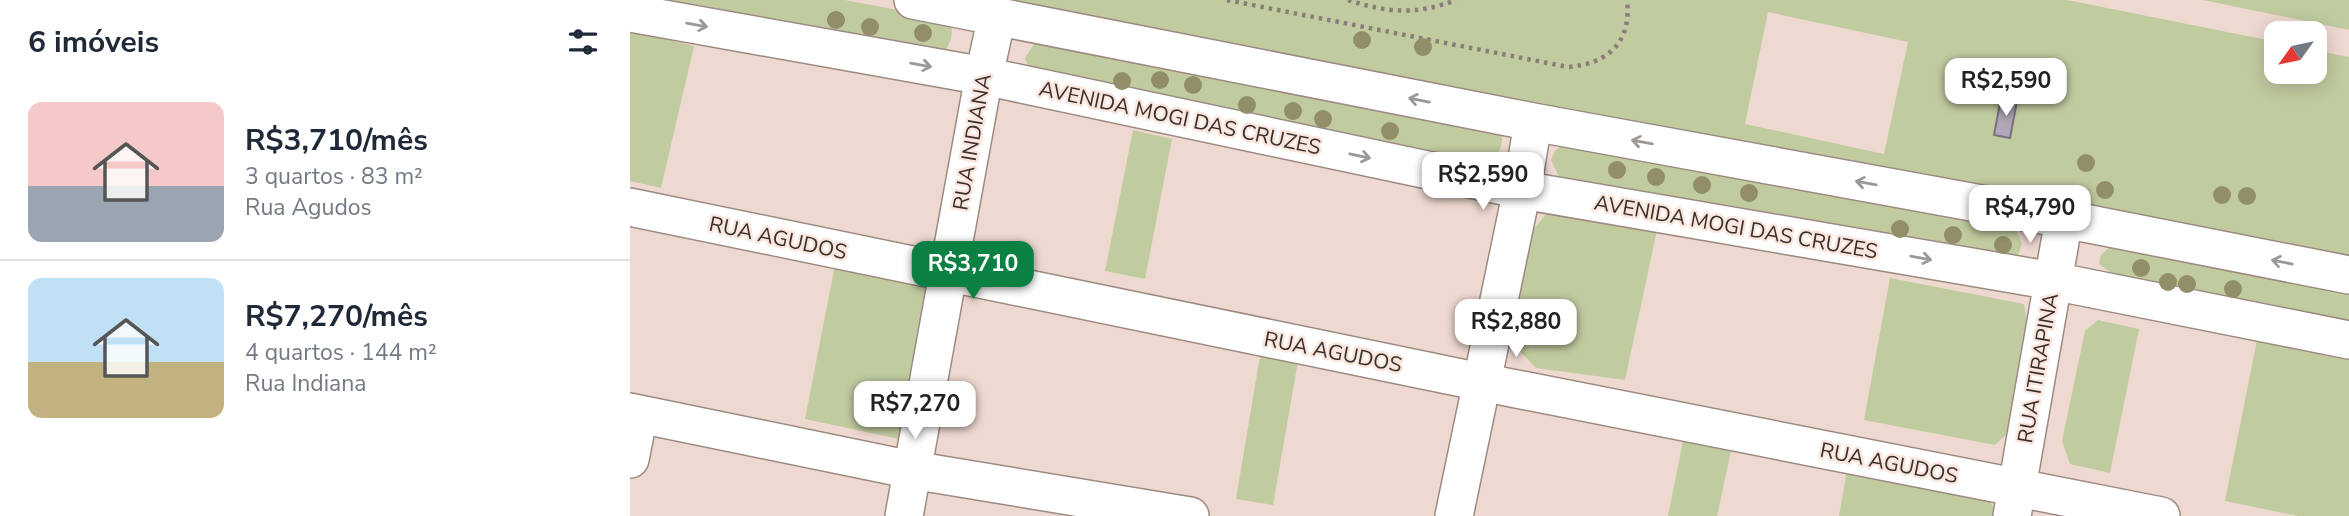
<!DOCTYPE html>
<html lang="pt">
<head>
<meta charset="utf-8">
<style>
	:root { --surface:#fff; --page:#f2f2f3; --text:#1f2937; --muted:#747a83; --line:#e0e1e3; --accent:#0b8043 }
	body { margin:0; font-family:"Nunito Sans",sans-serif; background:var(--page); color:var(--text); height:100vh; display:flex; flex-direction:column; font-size:26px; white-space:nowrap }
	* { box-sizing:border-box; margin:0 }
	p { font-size:23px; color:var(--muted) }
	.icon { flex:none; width:38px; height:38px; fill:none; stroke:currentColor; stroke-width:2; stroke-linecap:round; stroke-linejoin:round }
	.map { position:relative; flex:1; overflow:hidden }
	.drawer { display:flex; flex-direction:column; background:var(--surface); width:630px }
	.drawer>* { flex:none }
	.needle { width:46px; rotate:237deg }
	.tools { position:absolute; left:1634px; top:21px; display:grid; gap:14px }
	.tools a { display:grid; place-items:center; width:63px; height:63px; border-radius:14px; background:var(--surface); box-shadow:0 4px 18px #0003; font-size:35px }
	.price { position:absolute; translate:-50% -60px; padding:0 16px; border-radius:14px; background:#fff; color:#222; font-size:23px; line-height:46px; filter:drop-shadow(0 2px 4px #0008) }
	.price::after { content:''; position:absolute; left:50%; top:42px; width:21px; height:16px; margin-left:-10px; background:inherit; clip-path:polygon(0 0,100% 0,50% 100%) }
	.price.current { background:var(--accent); color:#fff }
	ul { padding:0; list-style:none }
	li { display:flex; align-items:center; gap:21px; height:175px; padding:0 28px }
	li+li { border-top:2px solid var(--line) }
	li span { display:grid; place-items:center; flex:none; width:196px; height:140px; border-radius:14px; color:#555 }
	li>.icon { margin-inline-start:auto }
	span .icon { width:84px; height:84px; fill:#fffc; stroke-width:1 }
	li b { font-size:30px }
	h2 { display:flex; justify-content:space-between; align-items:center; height:84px; padding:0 28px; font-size:30px }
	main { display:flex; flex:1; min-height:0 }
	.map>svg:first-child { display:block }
	.green { fill:#c1cba0; fill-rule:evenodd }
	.building { fill:#b1a7b8; stroke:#7a7181; stroke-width:2 }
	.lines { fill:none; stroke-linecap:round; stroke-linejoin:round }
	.minor-casing { stroke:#9d8a81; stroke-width:40 }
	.path { stroke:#8b7d77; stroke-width:4.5; stroke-dasharray:3.5 5; stroke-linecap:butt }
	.minor { stroke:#fff; stroke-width:37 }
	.tree { fill:#928e6a }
	.oneway { stroke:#9c9896 }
	.labels { text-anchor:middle; stroke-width:5; stroke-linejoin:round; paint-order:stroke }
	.street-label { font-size:21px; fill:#38302c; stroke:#fbe6dd }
</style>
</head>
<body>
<main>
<section class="drawer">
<h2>6 imóveis<svg class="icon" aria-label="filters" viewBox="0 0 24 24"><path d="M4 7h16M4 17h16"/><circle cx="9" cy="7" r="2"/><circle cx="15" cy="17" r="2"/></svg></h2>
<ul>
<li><span style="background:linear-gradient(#f6c9c9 60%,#9aa5b1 0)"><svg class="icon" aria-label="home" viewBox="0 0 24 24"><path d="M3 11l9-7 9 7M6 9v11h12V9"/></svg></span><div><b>R$3,710/mês</b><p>3 quartos · 83 m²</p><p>Rua Agudos</p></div></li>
<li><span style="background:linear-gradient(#bfe0f5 60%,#c2b280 0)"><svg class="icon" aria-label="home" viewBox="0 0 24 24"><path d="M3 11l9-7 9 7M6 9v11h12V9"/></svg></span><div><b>R$7,270/mês</b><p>4 quartos · 144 m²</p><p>Rua Indiana</p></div></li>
</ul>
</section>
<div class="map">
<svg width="1719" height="516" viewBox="0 0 1719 516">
	<rect width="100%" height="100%" fill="#eed9d0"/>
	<path class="green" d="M 18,0 L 215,0 L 315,19 L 322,25 C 322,37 321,44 313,53 Z
		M 327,0 L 1437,0 L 1647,42 L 1647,72 L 1685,72 L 1685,50 L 1719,57 L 1719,272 ZM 1138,12 L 1278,42 L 1254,154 L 1115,124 ZM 1371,98 L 1386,101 L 1380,138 L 1364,135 Z
		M 1573,0 L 1719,0 L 1719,30 Z
		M 0,31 L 64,46 L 31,188 L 0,181 Z
		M 406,41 L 872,133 C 873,151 866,161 848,163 L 400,70 L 395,58 Z
		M 503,130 L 542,139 L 515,279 L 475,271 Z
		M 936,142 L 1385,228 L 1392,243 L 1388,256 L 1376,265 L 941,181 L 929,177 L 921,160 L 925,151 Z
		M 921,209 L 1027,230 L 995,380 L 906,368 L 886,347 L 883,308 L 898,235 Z
		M 1480,247 L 1719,294 L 1719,323 L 1487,277 L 1469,264 L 1471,255 Z
		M 205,265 L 303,288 L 274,440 L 175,419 Z
		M 1260,278 L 1394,304 L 1400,346 L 1382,429 L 1365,445 L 1234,420 Z
		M 1468,320 L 1509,329 L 1480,473 L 1440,464 L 1432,441 L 1455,331 Z
		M 1627,340 L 1719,359 L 1719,516 L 1668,516 L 1595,501 Z
		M 630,356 L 668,361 L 643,505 L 606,499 Z
		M 1053,441 L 1101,451 L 1087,516 L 1038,516 Z
		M 1218,465 L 1356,496 L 1369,516 L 1209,516 Z"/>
	<path class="building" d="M 1371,98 L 1387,101 L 1380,138 L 1364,135 Z"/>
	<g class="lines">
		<g class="minor-casing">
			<path id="minor" d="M 283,0 L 903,122 L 1434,219 L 1719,275
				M 0,13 L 354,76 L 892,190 L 1423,281 L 1719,340
				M 0,207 L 851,382 L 1531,516
				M 0,412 L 282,470 L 560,516
				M 0,459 L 9,414
				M 274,516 L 354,76 L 367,16
				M 824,516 L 892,190 L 903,122
				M 1382,516 L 1434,219"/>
		</g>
		<path class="path" d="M 597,0 L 938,67 C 978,64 1002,42 997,0
			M 718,0 C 758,13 787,15 826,0"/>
		<use href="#minor" class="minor"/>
	</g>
	<g class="tree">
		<circle cx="206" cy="20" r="9"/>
		<circle cx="240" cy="27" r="9"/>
		<circle cx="293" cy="33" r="9"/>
		<circle cx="732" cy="40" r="9"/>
		<circle cx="793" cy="47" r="9"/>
		<circle cx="530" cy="80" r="9"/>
		<circle cx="492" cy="81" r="9"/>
		<circle cx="563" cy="85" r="9"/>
		<circle cx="617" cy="105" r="9"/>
		<circle cx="663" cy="111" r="9"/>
		<circle cx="693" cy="119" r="9"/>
		<circle cx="760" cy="131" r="9"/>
		<circle cx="1456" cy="163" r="9"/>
		<circle cx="987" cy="170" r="9"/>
		<circle cx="1026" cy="177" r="9"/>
		<circle cx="1072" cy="185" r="9"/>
		<circle cx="1475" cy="190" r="9"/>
		<circle cx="1119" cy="193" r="9"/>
		<circle cx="1592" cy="195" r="9"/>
		<circle cx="1617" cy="196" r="9"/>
		<circle cx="1270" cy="229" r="9"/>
		<circle cx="1323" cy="235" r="9"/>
		<circle cx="1373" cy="245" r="9"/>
		<circle cx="1511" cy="268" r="9"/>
		<circle cx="1538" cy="282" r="9"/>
		<circle cx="1557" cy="284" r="9"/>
		<circle cx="1603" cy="289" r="9"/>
	</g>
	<defs><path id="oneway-shaft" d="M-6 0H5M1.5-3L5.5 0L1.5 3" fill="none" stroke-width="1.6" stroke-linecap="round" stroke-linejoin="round" transform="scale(1.75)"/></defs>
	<g class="oneway">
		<use href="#oneway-shaft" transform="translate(67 25) rotate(10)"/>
		<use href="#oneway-shaft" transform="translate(291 65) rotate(10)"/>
		<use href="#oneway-shaft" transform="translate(789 100) rotate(-169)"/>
		<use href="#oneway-shaft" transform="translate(1012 142) rotate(-170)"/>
		<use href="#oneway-shaft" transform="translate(730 156) rotate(12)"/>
		<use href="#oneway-shaft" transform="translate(1236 183) rotate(-170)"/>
		<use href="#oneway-shaft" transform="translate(1291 258) rotate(10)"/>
		<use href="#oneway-shaft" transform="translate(1652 262) rotate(-169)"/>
	</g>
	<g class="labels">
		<g class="street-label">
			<text transform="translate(550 118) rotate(12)" y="7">AVENIDA MOGI DAS CRUZES</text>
			<text transform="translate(342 142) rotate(-80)" y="7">RUA INDIANA</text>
			<text transform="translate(1106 227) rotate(10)" y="7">AVENIDA MOGI DAS CRUZES</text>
			<text transform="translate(148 238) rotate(12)" y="7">RUA AGUDOS</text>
			<text transform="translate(703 352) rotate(11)" y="7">RUA AGUDOS</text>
			<text transform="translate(1408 368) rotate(-80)" y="7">RUA ITIRAPINA</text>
			<text transform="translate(1259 463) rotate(11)" y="7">RUA AGUDOS</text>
		</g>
	</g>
</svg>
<div class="tools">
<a><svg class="needle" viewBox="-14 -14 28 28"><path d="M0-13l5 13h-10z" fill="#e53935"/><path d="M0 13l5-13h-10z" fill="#747a83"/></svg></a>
</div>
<b class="price" style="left:1376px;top:118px">R$2,590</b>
<b class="price" style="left:853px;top:212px">R$2,590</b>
<b class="price" style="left:1400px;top:245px">R$4,790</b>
<b class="price current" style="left:343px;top:301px">R$3,710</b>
<b class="price" style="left:886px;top:359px">R$2,880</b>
<b class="price" style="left:285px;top:441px">R$7,270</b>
</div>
</main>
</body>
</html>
